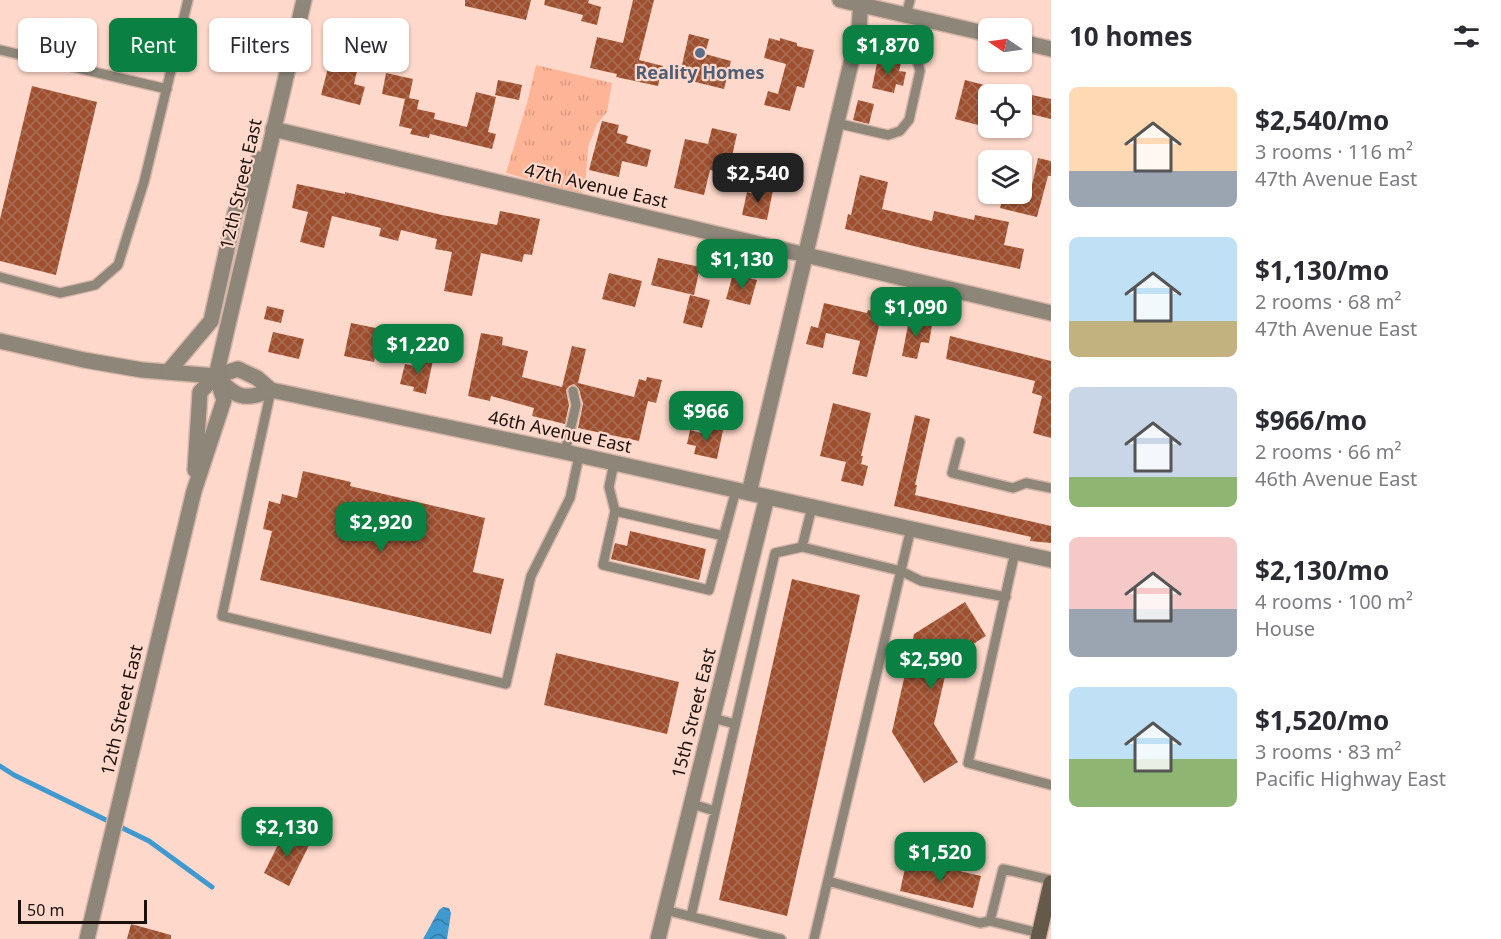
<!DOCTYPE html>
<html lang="en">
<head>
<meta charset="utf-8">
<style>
	:root { --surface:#fff; --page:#f7f7f7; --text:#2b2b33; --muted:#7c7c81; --accent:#0b8043 }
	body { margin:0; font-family:"Noto Sans",sans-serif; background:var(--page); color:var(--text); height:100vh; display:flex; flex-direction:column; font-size:22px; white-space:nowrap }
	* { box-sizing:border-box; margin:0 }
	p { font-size:20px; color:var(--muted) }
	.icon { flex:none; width:33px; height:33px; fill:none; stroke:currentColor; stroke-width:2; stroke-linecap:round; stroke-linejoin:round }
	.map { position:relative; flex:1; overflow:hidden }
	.panel { display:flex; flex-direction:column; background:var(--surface); width:450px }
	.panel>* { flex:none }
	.banner { position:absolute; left:18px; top:18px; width:570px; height:54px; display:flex; gap:12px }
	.needle { width:39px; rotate:283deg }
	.tools { position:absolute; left:978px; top:18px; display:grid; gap:12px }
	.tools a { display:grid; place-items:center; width:54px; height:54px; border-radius:9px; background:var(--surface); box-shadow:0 2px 4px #0004; font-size:30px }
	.scale { position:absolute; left:18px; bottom:15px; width:129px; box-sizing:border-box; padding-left:6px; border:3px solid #1d110d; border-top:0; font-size:16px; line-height:21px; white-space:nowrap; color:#1d110d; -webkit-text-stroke:4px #fed9cb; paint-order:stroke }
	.price { position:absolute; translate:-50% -51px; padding:0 14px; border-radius:12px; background:var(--accent); color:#fff; font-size:20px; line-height:39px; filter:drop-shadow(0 2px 3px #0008) }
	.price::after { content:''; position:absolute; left:50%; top:36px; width:18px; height:14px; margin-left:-9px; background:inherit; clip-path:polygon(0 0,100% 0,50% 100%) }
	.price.active { background:#222; color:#fff }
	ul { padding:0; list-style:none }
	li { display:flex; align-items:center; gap:18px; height:150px; padding:0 18px }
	li span { display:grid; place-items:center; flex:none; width:168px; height:120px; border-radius:9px; color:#555 }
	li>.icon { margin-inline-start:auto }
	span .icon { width:72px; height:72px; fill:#fffc; stroke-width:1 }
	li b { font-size:26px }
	h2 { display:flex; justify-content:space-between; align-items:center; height:72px; padding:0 18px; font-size:26px }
	.chip { padding:0 21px; border-radius:9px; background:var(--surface); box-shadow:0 2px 4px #0004; font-size:21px; line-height:54px }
	.chip.active { background:var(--accent); color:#fff }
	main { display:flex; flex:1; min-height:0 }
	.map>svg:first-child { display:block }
	.grass { fill:url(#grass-tufts) }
	.water { fill:url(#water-waves) }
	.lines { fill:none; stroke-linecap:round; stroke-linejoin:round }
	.stream { stroke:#4099cf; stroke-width:5 }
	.building { fill:url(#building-cross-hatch) }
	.service-casing { stroke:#d6b5a9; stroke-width:12 }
	.minor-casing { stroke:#d6b5a9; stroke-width:18 }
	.tertiary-casing { stroke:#d6b5a9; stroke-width:18 }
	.secondary-casing { stroke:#d6b5a9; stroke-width:18 }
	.service { stroke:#8d8679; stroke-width:9 }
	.minor { stroke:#8d8679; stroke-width:15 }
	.tertiary { stroke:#8d8679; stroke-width:15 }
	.secondary { stroke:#655a49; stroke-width:15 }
	.service-dot { fill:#5c6f8a; stroke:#fed9cb; stroke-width:2 }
	.labels { text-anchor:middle; stroke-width:4.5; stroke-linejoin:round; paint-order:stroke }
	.service-label { font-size:18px; font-weight:bold; fill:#4e5e75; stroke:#fed9cb }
	.street-label { font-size:18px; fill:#1d110d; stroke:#fed9cb }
</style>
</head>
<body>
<main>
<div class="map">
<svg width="1051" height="939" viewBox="0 0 1051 939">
	<defs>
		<pattern id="grass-tufts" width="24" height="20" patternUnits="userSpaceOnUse" patternTransform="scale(1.5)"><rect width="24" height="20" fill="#feb497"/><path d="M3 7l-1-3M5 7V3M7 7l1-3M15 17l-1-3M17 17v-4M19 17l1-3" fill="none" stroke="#d99a81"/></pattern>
		<pattern id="water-waves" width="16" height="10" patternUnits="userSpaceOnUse" patternTransform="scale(1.5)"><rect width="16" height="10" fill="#4099cf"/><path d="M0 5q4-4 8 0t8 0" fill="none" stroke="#357ba6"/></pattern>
		<pattern id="building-cross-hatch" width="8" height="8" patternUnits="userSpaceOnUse" patternTransform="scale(1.5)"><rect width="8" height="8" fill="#9f4f2e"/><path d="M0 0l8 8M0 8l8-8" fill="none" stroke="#a76e57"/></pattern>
	</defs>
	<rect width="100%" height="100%" fill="#fed9cb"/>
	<path class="grass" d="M 536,65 L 612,83 L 607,112 L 597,124 L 588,147 L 586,176 L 582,195 L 506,173 L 527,103 Z"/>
	<path class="water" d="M 443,907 L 449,908 L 451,913 L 447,939 L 423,939 L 439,910 Z"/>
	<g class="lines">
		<path class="stream" d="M 0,766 L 14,775 L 149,841 L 212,887"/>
	</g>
	<path class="building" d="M 465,0 L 531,0 L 526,20 L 465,6 Z
		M 545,0 L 589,0 L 588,3 L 601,7 L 597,25 L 581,21 L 583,15 L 544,5 Z
		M 633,0 L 654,0 L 639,60 L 663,66 L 658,86 L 616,77 L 617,74 L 590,68 L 597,37 L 623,43 Z
		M 689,34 L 709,39 L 705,54 L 731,61 L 724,89 L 679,78 Z
		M 769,38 L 780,41 L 780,38 L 797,43 L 797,46 L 814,50 L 804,88 L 797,86 L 790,111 L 764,105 L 768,91 L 778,94 L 786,64 L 764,58 Z
		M 878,58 L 901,63 L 899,71 L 906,72 L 903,86 L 896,84 L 894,93 L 872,88 Z
		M 329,64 L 357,71 L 354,84 L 365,87 L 360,105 L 321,95 Z
		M 386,73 L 413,79 L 409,98 L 419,100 L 417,109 L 435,113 L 434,119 L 467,127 L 476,92 L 496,97 L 488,132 L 496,134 L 492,149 L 430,134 L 429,138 L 410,134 L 412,129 L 399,126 L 405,99 L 382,94 Z
		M 498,80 L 522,85 L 519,100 L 495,95 Z
		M 965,80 L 992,87 L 982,126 L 955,119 Z
		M 32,86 L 97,102 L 56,275 L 0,261 L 0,219 Z
		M 1022,93 L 1051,99 L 1051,119 L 1022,112 Z
		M 858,100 L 874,104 L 869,124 L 853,120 Z
		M 602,121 L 619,125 L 617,133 L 628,136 L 626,143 L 651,150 L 647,167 L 622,161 L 619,177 L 589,170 Z
		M 712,128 L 737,134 L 728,174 L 710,170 L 704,195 L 674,188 L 685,139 L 708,144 Z
		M 1038,158 L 1051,161 L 1051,176 L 1048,176 L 1037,217 L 1000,208 L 1004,194 L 1022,194 L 1022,183 L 1032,185 Z
		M 860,175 L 888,182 L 882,209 L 932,221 L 934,211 L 974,220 L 975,215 L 1009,222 L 1004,245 L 1024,249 L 1020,269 L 926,249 L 845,229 L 848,214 L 851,215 Z
		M 297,184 L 345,194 L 345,192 L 442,215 L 497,225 L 500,211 L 540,219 L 532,255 L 524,254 L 522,262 L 481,253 L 472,296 L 444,291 L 452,252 L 435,249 L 437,239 L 401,230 L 398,241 L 379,236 L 381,228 L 332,216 L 324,248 L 300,242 L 308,212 L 292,208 Z
		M 758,188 L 773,190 L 767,220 L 742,215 L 747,192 L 757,195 Z
		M 658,258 L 700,267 L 694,295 L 651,285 Z
		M 609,273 L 642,281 L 635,307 L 602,299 Z
		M 733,274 L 757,280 L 750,305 L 726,299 Z
		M 690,295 L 710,300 L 702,328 L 683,323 Z
		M 824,303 L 867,313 L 868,310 L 882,313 L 867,377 L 852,374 L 860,341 L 826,333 L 823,348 L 806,344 L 811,326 L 818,328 Z
		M 267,306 L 284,310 L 281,323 L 264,319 Z
		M 909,320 L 932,325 L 929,343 L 921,342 L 917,359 L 902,356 Z
		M 351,323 L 381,329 L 374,362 L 344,356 Z
		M 273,332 L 304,339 L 299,359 L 268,352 Z
		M 481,333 L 503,337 L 502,345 L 528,351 L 522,377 L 562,387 L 572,346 L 586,349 L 578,383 L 634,397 L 639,379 L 646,381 L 647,377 L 662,380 L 656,403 L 648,401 L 639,441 L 578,428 L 583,404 L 579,389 L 574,384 L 569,386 L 566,390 L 569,405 L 565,424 L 532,416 L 534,408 L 491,396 L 490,401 L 468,396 Z
		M 950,336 L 1051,361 L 1051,438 L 1033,433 L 1042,396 L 1032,393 L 1035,381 L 946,359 Z
		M 416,356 L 433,360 L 426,394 L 413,391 L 414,387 L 400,384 L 405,364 L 414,366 Z
		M 723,395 L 739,399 L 735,414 L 719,410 Z
		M 833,403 L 871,413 L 861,456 L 863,456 L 861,464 L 868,466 L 863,486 L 841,481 L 846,462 L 820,456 Z
		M 915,415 L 930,419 L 915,485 L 917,485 L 915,495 L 1051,526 L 1051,543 L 1030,541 L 1031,537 L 894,506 Z
		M 702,425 L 723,430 L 717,459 L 694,454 L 696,446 L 687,444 L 690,430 L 701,433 Z
		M 303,471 L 351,482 L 350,486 L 485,518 L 473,572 L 504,579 L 491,634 L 260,580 L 272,531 L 263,529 L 269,501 L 280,504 L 282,494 L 297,498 Z
		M 630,531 L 706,549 L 699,580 L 611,559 L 615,543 L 627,546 Z
		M 792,579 L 860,595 L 787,916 L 719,900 Z
		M 965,602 L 986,636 L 949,659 L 934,724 L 958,762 L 924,783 L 892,732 L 914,634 Z
		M 556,653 L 679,682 L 667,734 L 544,705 Z
		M 285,831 L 310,843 L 289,886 L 264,873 Z
		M 907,859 L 981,876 L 973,908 L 900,891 Z
		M 131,924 L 171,935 L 171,939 L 127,939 Z"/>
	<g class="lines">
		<g class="service-casing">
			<path id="service" d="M 906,15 L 910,0
				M 0,50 L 167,89
				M 836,123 L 888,135 L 900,131 L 909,120 L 920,71 L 914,48 L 922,19
				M 0,277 L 60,293 L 95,285 L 118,265 L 144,182 L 188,0
				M 271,390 L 222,616 L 506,684 L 531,576 L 570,498 L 579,456
				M 960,442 L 952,473 L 1013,488 L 1026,483 L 1051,488
				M 565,452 L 576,405 L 573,391
				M 614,463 L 609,487 L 615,511
				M 724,536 L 615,511 L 603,565 L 709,590 L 736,490
				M 802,547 L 812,507
				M 1015,552 L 968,763 L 1051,785
				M 713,718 L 735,724
				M 692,804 L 715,811
				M 828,881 L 980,923 L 990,921 L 1003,869 L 1051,880
				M 665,910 L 781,939
				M 691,916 L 775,553 L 802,547 L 901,571 L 921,581 L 1006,597
				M 990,921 L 1039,933
				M 814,939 L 911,528"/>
		</g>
		<g class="minor-casing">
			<path id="minor" d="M 840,0 L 988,34
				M 1022,42 L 1051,49
				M 273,129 L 1051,313
				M 0,341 L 84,360 L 142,370 L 216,376 L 238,369 L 257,378 L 271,390 L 565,452 L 1051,560
				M 216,376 C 235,397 244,402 271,390
				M 749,493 L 859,29 L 861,0
				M 658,939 L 767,497"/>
		</g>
		<g class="tertiary-casing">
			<path id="tertiary" d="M 168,372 L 211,321 L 235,213 L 259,159
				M 195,470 L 200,392 L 216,376 L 304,0
				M 87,939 L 194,491 L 224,400 L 216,376"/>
		</g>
		<g class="secondary-casing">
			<path id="secondary" d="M 1038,939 L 1051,883"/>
		</g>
		<use href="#service" class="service"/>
		<use href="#minor" class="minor"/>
		<use href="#tertiary" class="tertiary"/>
		<use href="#secondary" class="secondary"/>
	</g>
	<circle class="service-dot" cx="700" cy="53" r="6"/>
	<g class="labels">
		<g class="service-label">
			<text x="700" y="79">Reality Homes</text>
		</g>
		<g class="street-label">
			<text transform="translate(241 184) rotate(-77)" y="6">12th Street East</text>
			<text transform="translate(596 186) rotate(13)" y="6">47th Avenue East</text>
			<text transform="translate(560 432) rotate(12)" y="6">46th Avenue East</text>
			<text transform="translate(122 710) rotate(-77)" y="6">12th Street East</text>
			<text transform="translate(694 713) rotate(-76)" y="6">15th Street East</text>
		</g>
	</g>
</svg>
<div class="tools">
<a><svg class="needle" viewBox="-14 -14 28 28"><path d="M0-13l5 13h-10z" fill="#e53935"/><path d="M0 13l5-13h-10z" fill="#7c7c81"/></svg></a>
<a><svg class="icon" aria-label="locate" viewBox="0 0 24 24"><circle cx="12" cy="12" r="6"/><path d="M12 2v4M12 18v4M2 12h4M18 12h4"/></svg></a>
<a><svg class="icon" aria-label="layers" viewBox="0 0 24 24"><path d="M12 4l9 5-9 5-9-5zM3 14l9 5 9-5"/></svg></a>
</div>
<div class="scale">50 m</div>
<b class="price" style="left:888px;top:76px">$1,870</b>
<b class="price active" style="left:758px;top:204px">$2,540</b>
<b class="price" style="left:742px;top:290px">$1,130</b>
<b class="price" style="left:916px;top:338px">$1,090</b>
<b class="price" style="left:418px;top:375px">$1,220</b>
<b class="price" style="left:706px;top:442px">$966</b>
<b class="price" style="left:381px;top:553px">$2,920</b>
<b class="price" style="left:931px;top:690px">$2,590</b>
<b class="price" style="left:287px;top:858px">$2,130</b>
<b class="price" style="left:940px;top:883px">$1,520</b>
<div class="banner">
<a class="chip">Buy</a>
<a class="chip active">Rent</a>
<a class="chip">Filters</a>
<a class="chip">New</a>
</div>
</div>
<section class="panel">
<h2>10 homes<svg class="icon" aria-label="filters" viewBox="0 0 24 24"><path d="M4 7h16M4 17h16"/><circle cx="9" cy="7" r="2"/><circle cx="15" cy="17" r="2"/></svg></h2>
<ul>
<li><span style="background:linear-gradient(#ffd9b3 70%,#9aa5b1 0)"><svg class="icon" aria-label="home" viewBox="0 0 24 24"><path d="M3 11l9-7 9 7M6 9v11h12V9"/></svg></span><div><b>$2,540/mo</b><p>3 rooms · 116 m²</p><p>47th Avenue East</p></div></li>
<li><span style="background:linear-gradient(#bfe0f5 70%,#c2b280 0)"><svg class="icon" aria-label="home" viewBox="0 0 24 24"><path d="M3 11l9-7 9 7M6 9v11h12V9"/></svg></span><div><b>$1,130/mo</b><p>2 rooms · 68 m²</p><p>47th Avenue East</p></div></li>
<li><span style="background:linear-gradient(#c9d6e8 75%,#8fb573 0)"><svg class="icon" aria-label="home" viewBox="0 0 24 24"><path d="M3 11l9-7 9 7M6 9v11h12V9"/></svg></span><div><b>$966/mo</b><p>2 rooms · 66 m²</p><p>46th Avenue East</p></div></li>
<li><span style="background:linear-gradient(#f6c9c9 60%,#9aa5b1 0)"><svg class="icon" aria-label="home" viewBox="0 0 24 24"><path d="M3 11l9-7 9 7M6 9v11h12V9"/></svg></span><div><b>$2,130/mo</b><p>4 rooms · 100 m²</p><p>House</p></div></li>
<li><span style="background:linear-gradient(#bfe0f5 60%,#8fb573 0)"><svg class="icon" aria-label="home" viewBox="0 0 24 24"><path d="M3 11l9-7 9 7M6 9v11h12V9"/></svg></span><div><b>$1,520/mo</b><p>3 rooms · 83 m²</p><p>Pacific Highway East</p></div></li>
</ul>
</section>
</main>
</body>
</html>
